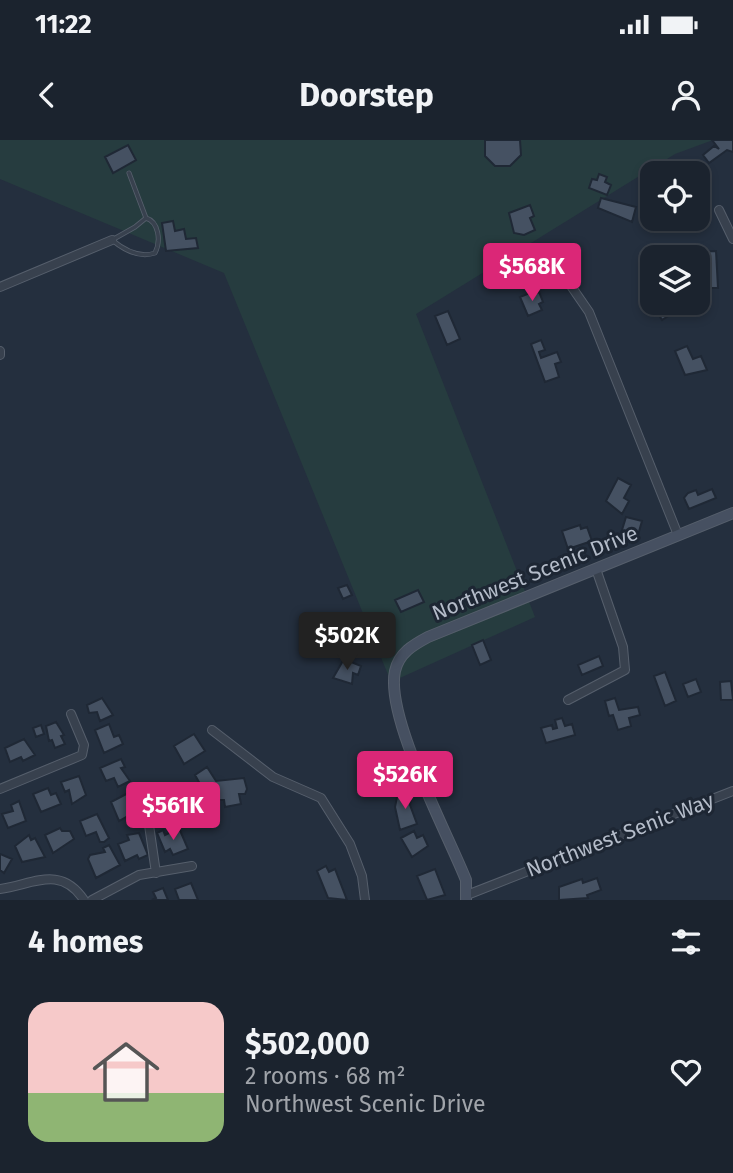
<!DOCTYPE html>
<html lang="en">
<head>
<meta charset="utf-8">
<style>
	:root { --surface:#1b232e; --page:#282f3a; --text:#f1f3f6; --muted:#a0a4aa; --line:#39404a; --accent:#db2777 }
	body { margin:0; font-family:"Fira Sans",sans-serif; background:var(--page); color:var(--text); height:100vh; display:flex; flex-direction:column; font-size:26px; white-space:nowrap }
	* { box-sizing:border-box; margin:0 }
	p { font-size:23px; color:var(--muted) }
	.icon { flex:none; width:38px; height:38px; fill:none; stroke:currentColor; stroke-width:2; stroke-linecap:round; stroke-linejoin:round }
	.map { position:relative; height:760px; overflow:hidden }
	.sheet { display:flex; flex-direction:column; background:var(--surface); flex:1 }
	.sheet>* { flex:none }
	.tools { position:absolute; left:640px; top:21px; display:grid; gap:14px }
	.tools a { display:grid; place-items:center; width:70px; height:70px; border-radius:14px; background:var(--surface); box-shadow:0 4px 10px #0003,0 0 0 2px var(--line); font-size:35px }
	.price { position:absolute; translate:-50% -60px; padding:0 16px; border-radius:7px; background:var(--accent); color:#fff; font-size:23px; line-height:46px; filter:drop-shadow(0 2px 4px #0008) }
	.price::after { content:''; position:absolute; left:50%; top:42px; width:21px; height:16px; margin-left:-10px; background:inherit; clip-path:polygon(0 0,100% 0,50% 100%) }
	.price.on { background:#222; color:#fff }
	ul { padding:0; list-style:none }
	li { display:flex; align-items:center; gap:21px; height:175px; padding:0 28px }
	li span { display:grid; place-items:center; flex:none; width:196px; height:140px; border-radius:21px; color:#555 }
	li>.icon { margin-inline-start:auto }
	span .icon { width:84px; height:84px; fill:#fffc; stroke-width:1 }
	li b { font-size:30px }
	h2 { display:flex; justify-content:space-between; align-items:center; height:84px; padding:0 28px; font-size:30px }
	.status { display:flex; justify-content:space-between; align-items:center; height:49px; padding:0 35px; background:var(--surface); direction:ltr }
	.status svg { height:19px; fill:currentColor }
	header { display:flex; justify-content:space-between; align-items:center; height:91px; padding:0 28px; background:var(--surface); font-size:32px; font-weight:700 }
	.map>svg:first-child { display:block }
	.green { fill:#263c3f }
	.building { fill:#455162; stroke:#1f2835; stroke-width:2 }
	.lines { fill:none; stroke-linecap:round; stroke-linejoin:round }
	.lane-casing { stroke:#565f6c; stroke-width:5 }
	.street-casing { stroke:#565f6c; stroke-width:10 }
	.secondary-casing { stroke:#565f6c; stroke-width:12 }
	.lane { stroke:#38414e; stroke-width:3.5 }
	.street { stroke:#38414e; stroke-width:8 }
	.secondary { stroke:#465061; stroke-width:10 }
	.labels { text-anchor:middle; stroke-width:6; stroke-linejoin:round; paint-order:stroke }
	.street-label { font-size:21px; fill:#b4bcc9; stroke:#1d2633 }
</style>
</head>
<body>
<div class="status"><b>11:22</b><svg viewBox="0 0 49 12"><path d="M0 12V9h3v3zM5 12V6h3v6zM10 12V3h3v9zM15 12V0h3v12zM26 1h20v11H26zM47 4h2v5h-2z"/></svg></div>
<header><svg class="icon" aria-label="back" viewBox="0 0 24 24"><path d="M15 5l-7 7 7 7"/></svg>Doorstep<svg class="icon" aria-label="person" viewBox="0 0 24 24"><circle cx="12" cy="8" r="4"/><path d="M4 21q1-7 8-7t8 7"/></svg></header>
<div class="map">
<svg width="733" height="760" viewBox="0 0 733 760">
	<rect width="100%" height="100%" fill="#242f3e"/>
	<path class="green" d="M 0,0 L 713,0 L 675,14 L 416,174 L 535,477 L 391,542 L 224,133 L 0,39 Z"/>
	<path class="building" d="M 520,0 L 521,15 L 510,26 L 495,26 L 485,16 L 485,0 Z
		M 712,0 L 733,0 L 733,12 L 727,10 L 709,23 L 703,15 L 714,6 L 719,9 Z
		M 128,5 L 136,20 L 113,33 L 105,17 Z
		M 695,28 L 696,33 L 670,33 L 670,31 Z
		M 599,34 L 607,37 L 605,42 L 611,45 L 607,55 L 589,48 L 592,39 L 597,40 Z
		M 601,58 L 636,67 L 632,82 L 598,68 Z
		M 530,65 L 534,76 L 530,78 L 535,90 L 524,95 L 514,93 L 509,73 Z
		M 173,81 L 175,91 L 184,89 L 186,99 L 196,98 L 198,108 L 166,111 L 162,83 Z
		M 716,111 L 718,148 L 703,148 L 697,112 Z
		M 532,152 L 533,154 L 539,152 L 543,162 L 539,164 L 542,170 L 528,176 L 520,157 Z
		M 652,163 L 670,163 L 667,168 L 671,174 L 662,180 Z
		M 448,171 L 460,199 L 447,205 L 435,176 Z
		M 541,200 L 545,210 L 539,212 L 541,218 L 557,212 L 561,222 L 555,224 L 559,237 L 545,242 L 531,204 Z
		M 687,206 L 693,219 L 701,216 L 707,230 L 685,235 L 675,211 Z
		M 618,338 L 631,345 L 624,358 L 629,361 L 622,374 L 606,361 Z
		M 712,349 L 716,358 L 689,369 L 684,358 L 688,353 L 696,350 L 698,355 Z
		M 626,377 L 642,381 L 638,395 L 622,390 Z
		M 580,385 L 581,389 L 587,387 L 592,401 L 568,409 L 562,391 Z
		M 347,445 L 352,455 L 343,459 L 338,448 Z
		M 418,450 L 424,462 L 401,472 L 395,460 Z
		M 360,479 L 369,498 L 355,504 L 347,485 Z
		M 483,500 L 491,520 L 480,525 L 472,505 Z
		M 599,516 L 603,526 L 582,535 L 578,525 Z
		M 344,519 L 361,526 L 358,535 L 353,533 L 352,544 L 333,538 Z
		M 665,532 L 676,561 L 665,566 L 654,536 Z
		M 696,539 L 701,552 L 688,557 L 683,544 Z
		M 731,541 L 733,560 L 721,560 L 720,542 Z
		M 102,558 L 113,575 L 100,581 L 97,572 L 89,573 L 87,565 Z
		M 615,558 L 619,570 L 638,567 L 640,575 L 629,578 L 631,586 L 618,590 L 613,575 L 609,576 L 605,561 Z
		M 562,578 L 565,586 L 572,584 L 575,595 L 546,603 L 541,588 L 552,585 L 553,589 L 557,588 L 555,580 Z
		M 56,582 L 64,595 L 61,596 L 65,604 L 55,608 L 52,600 L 49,601 L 46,586 Z
		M 109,584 L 114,597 L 119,595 L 123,604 L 104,613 L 95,590 Z
		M 41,585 L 44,594 L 36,597 L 33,588 Z
		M 194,594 L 205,611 L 184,624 L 174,606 Z
		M 24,599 L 35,615 L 23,621 L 21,617 L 10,622 L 5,608 Z
		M 121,619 L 125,627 L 121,628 L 130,641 L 118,647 L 114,638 L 106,641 L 100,628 Z
		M 397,625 L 402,643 L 390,648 L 382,631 Z
		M 207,627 L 216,641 L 244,638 L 247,649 L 245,654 L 239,654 L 241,664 L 225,667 L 224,660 L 209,660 L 195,635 Z
		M 79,636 L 86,655 L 72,664 L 69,650 L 65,652 L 61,642 Z
		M 48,648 L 51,655 L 56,653 L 61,664 L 41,672 L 33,654 Z
		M 151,648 L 157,648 L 164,666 L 151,671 L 146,667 L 139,654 Z
		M 132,651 L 140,669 L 119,681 L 111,662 Z
		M 398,652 L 412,654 L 410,665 L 417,684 L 400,690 L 395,667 Z
		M 19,661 L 26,681 L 8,688 L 2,674 L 13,671 L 11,665 Z
		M 97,674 L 109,698 L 104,702 L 100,702 L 96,692 L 86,696 L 80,681 Z
		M 60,688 L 62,691 L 70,691 L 74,699 L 53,713 L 45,695 Z
		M 179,688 L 188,709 L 173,715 L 170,709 L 165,712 L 157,693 L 163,690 L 165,695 Z
		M 414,691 L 417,698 L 423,695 L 428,706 L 412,717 L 401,698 Z
		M 139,693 L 148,715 L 139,719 L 137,715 L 125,721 L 118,704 L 129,700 L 127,695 Z
		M 29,695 L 31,700 L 35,698 L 45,717 L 22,722 L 15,706 Z
		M 109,705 L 120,725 L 96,738 L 88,719 L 90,715 L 105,712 L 103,708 Z
		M 0,714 L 12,719 L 4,733 L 0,730 Z
		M 326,726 L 329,732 L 335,729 L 347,760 L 328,758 L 317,731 Z
		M 435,729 L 445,755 L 427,760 L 417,736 Z
		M 597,738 L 601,750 L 587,755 L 588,758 L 559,760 L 559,747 L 582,739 L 583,743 Z
		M 191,743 L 198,760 L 179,760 L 175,749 Z
		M 163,748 L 168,760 L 152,760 L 156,758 L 153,752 Z"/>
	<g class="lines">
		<g class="lane-casing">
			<path id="lane" d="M 129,33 L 146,78
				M 146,78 C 159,82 161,101 155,113 C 140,118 124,110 112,100 L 135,87 Z"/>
		</g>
		<g class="street-casing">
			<path id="street" d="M 719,70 L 733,99
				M 569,143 L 589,172 L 678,395
				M 0,147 L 112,100
				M 0,211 L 0,215
				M 568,560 L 625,530 L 623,507 L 596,429
				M 212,590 L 273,637 L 321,658 L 350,704 L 362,736 L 365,760
				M 0,649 L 82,615 L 84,605 L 71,574
				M 149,685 L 156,733
				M 0,749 C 32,745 60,724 84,760
				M 467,755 L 733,651
				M 92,760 L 139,735 L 192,726"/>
		</g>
		<g class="secondary-casing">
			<path id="secondary" d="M 466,760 L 466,740 C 447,692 385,577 395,531 C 399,513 413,505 428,497 L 733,373"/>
		</g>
		<use href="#lane" class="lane"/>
		<use href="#street" class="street"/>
		<use href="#secondary" class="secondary"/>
	</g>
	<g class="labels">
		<g class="street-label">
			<text transform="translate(535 433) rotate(-22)" y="7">Northwest Scenic Drive</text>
			<text transform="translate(620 695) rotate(-21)" y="7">Northwest Senic Way</text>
		</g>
	</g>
</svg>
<div class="tools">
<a><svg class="icon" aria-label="locate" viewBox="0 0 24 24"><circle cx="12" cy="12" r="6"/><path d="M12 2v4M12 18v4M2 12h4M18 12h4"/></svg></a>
<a><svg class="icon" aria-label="layers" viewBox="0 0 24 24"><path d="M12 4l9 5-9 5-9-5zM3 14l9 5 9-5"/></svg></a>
</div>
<b class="price" style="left:532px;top:163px">$568K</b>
<b class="price on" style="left:347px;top:532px">$502K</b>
<b class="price" style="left:405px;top:671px">$526K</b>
<b class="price" style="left:173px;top:702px">$561K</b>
</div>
<section class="sheet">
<h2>4 homes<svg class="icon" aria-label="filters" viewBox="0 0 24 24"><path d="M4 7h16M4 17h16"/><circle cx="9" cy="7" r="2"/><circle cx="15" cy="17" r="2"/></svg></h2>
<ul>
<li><span style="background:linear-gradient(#f6c9c9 65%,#8fb573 0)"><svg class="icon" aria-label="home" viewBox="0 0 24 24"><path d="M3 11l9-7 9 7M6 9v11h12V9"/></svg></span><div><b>$502,000</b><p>2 rooms · 68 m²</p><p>Northwest Scenic Drive</p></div><svg class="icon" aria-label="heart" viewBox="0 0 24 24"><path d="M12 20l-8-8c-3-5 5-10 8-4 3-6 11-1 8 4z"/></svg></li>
</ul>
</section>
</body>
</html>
